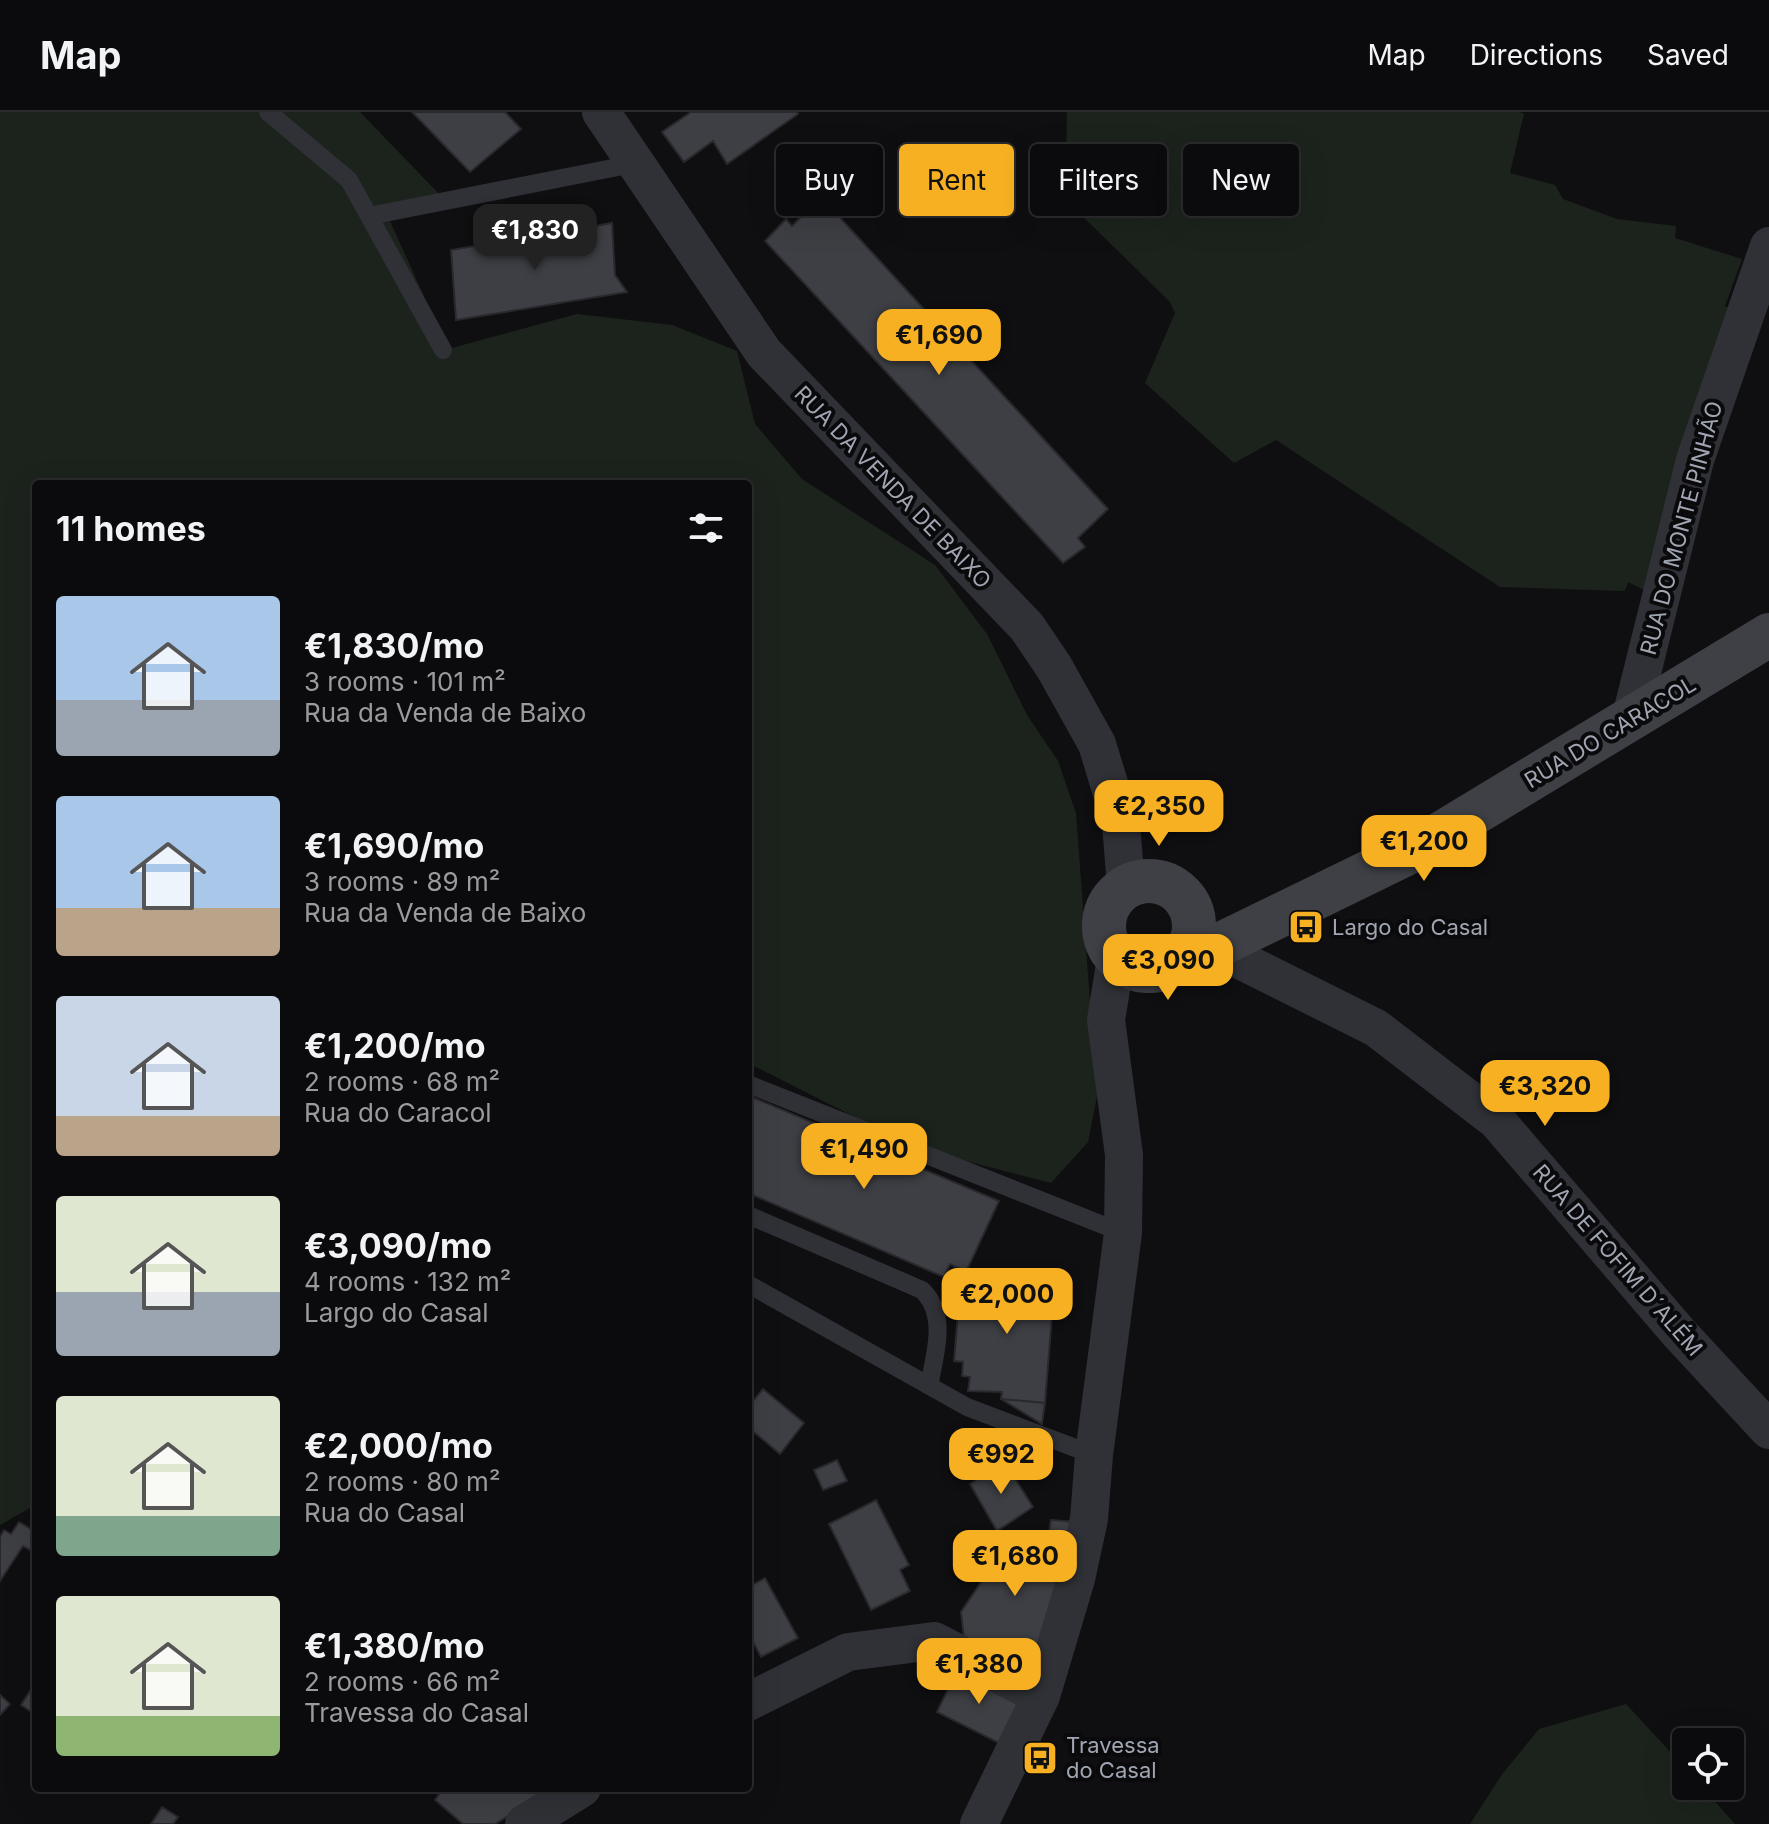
<!DOCTYPE html>
<html lang="en">
<head>
<meta charset="utf-8">
<style>
	:root { --surface:#0b0b0d; --page:#141416; --text:#f1f3f6; --muted:#9a9b9d; --line:#2b2b2e; --accent:#f6b022 }
	body { margin:0; font-family:Inter,sans-serif; background:var(--page); color:var(--text); height:100vh; display:flex; flex-direction:column; font-size:30px; white-space:nowrap }
	* { box-sizing:border-box; margin:0 }
	p { font-size:26px; color:var(--muted) }
	.icon { flex:none; width:44px; height:44px; fill:none; stroke:currentColor; stroke-width:2; stroke-linecap:round; stroke-linejoin:round }
	.map { position:relative; flex:1; overflow:hidden }
	.drawer { position:absolute; left:32px; top:368px; width:720px; height:1312px; display:flex; flex-direction:column; background:var(--surface); border-radius:8px; box-shadow:0 8px 32px #0002,0 0 0 2px var(--line) }
	.drawer>* { flex:none }
	.banner { position:absolute; left:776px; top:32px; width:760px; height:72px; display:flex; gap:16px }
	.tools { position:absolute; left:1672px; top:1616px; display:grid; gap:16px }
	.tools a { display:grid; place-items:center; width:72px; height:72px; border-radius:8px; background:var(--surface); box-shadow:0 8px 32px #0002,0 0 0 2px var(--line); font-size:40px }
	.price { position:absolute; translate:-50% -68px; padding:0 18px; border-radius:16px; background:var(--accent); color:#111; font-size:26px; line-height:52px; filter:drop-shadow(0 2px 4px #0008) }
	.price::after { content:''; position:absolute; left:50%; top:48px; width:24px; height:18px; margin-left:-12px; background:inherit; clip-path:polygon(0 0,100% 0,50% 100%) }
	.price.current { background:#222; color:#fff }
	ul { padding:0; list-style:none }
	li { display:flex; align-items:center; gap:24px; height:200px; padding:0 24px }
	li span { display:grid; place-items:center; flex:none; width:224px; height:160px; border-radius:8px; color:#555 }
	li>.icon { margin-inline-start:auto }
	span .icon { width:96px; height:96px; fill:#fffc; stroke-width:1 }
	li b { font-size:34px }
	h2 { display:flex; justify-content:space-between; align-items:center; height:96px; padding:0 24px; font-size:34px }
	.chip { padding:0 28px; border-radius:8px; background:var(--surface); box-shadow:0 8px 32px #0002,0 0 0 2px var(--line); font-size:28px; line-height:72px }
	.chip.current { background:var(--accent); color:#111 }
	header { display:flex; align-items:center; gap:48px; box-sizing:border-box; height:112px; padding:0 40px; background:var(--surface); border-bottom:2px solid var(--line) }
	header strong { font-size:38px }
	nav { display:flex; gap:44px; margin-inline-start:auto; font-size:28px }
	.map>svg:first-child { display:block }
	.green { fill:#1c231c }
	.building { fill:#3e3f44; stroke:#29292d; stroke-width:2 }
	.lines { fill:none; stroke-linecap:round; stroke-linejoin:round }
	.lane { stroke:#303136; stroke-width:18 }
	.street { stroke:#303136; stroke-width:38 }
	.secondary { stroke:#3e4046; stroke-width:44 }
	.labels { text-anchor:middle; stroke-width:8; stroke-linejoin:round; paint-order:stroke }
	.street-label { font-size:22px; fill:#a0a5b2; stroke:#0a0a0c }
	.poi-label { font-size:22px; fill:#a0a5b2; stroke:#0a0a0c; text-anchor:start }
</style>
</head>
<body>
<header>
<strong>Map</strong>
<nav><a>Map</a><a>Directions</a><a>Saved</a></nav>
</header>
<div class="map">
<svg width="1769" height="1712" viewBox="0 0 1769 1712">
	<rect width="100%" height="100%" fill="#0f0f11"/>
	<path class="green" d="M 0,0 L 360,0 L 443,86 L 389,107 L 448,237 L 577,202 L 672,213 L 737,239 L 755,312 L 802,367 L 935,453 L 987,522 L 1027,603 L 1058,649 L 1076,701 L 1097,984 L 1088,1030 L 1051,1071 L 916,1036 L 748,951 L 748,372 L 36,372 L 36,1388 L 30,1396 L 0,1413 Z
		M 1067,0 L 1520,0 L 1524,2 L 1510,61 L 1555,73 L 1563,87 L 1617,107 L 1676,114 L 1675,126 L 1742,147 L 1725,194 L 1745,203 L 1660,486 L 1628,470 L 1625,479 L 1500,475 L 1276,328 L 1234,351 L 1145,271 L 1175,201 L 1170,190 L 1065,87 Z
		M 1626,1592 L 1686,1657 L 1686,1674 L 1701,1674 L 1735,1712 L 1470,1712 L 1503,1661 L 1539,1617 Z"/>
	<path class="building" d="M 412,0 L 505,0 L 521,17 L 470,60 Z
		M 691,0 L 797,0 L 798,2 L 727,52 L 713,29 L 684,50 L 662,20 Z
		M 821,85 L 1108,397 L 1078,426 L 1085,435 L 1063,451 L 765,129 L 786,107 L 792,114 Z
		M 612,111 L 615,163 L 627,180 L 456,208 L 451,138 Z
		M 752,985 L 999,1089 L 966,1160 L 950,1152 L 944,1165 L 748,1081 L 748,994 Z
		M 1016,1160 L 1055,1166 L 1045,1291 L 1001,1287 L 1002,1280 L 968,1279 L 970,1265 L 962,1264 L 963,1250 L 954,1249 L 959,1189 L 968,1189 L 970,1174 L 977,1174 L 978,1163 L 1011,1167 Z
		M 763,1277 L 804,1311 L 780,1342 L 748,1315 L 748,1295 Z
		M 1001,1287 L 1045,1291 L 1042,1312 Z
		M 837,1348 L 847,1369 L 823,1378 L 814,1358 Z
		M 1004,1349 L 1033,1395 L 997,1419 L 970,1372 Z
		M 876,1388 L 909,1453 L 900,1458 L 910,1479 L 871,1498 L 829,1412 Z
		M 1051,1408 L 1076,1410 L 1031,1567 L 964,1526 L 961,1500 L 985,1464 L 968,1452 L 989,1421 L 1044,1453 Z
		M 19,1410 L 36,1420 L 36,1441 L 23,1434 L 0,1469 L 0,1425 L 4,1418 L 11,1422 Z
		M 765,1466 L 798,1526 L 761,1545 L 748,1520 L 748,1475 Z
		M 958,1556 L 1021,1586 L 1001,1632 L 937,1600 Z
		M 32,1576 L 36,1578 L 36,1603 L 21,1593 Z
		M 0,1583 L 10,1592 L 0,1603 Z
		M 443,1676 L 553,1676 L 495,1712 L 463,1712 L 435,1688 Z
		M 162,1695 L 178,1705 L 173,1712 L 151,1712 Z"/>
	<g class="lines">
		<path class="lane" d="M 268,0 L 349,68 L 369,104
			M 443,238 L 369,104 L 638,51
			M 748,972 L 1123,1121
			M 748,1103 L 922,1178 C 948,1203 935,1242 929,1274
			M 748,1172 L 967,1295 L 1094,1343"/>
		<path class="street" d="M 601,0 L 764,241 L 1027,515 L 1054,555 L 1097,632 L 1121,711 L 1126,775
			M 1630,609 L 1695,348 L 1769,134
			M 1219,833 L 1238,847 L 1376,916 L 1497,1009 L 1679,1221 L 1769,1318
			M 748,1590 L 848,1540 L 934,1529 L 1041,1584
			M 524,1712 L 582,1676
			M 979,1712 L 1041,1584 L 1076,1467 L 1089,1407 L 1094,1343 L 1123,1121 L 1124,1043 L 1106,908 L 1116,846"/>
		<path class="secondary" d="M1104 814a45 45 0 1 1 90 0a45 45 0 1 1-90 0Z
			M 1191,829 L 1219,833 L 1412,739 L 1769,523"/>
	</g>
	<defs>
		<g id="bus-square" transform="scale(1.8)"><rect x="-9" y="-9" width="18" height="18" rx="4" fill="#f6b022" stroke="#0a0a0c"/><path d="M-5-6H5V4H4V6H2V4H-2V6H-4V4H-5ZM-3.5-4V0h7V-4ZM-3.5 1.2v1.5H-2V1.2ZM2 1.2v1.5H3.5V1.2Z" fill="#111"/></g>
	</defs>
	<g fill-rule="evenodd">
		<use href="#bus-square" x="1306" y="815"/>
		<use href="#bus-square" x="1040" y="1646"/>
	</g>
	<g class="labels">
		<g class="street-label">
			<text transform="translate(893 375) rotate(46)" y="8">RUA DA VENDA DE BAIXO</text>
			<text transform="translate(1681 416) rotate(-75)" y="8">RUA DO MONTE PINHÃO</text>
			<text transform="translate(1610 620) rotate(-31)" y="8">RUA DO CARACOL</text>
			<text transform="translate(1618 1148) rotate(49)" y="8">RUA DE FOFIM D´ALÉM</text>
		</g>
		<g class="poi-label">
			<text x="1332" y="823">Largo do Casal</text>
			<text x="1066" y="1641">Travessa<tspan x="1066" dy="25">do Casal</tspan></text>
		</g>
	</g>
</svg>
<div class="tools">
<a><svg class="icon" aria-label="locate" viewBox="0 0 24 24"><circle cx="12" cy="12" r="6"/><path d="M12 2v4M12 18v4M2 12h4M18 12h4"/></svg></a>
</div>
<b class="price current" style="left:535px;top:160px">€1,830</b>
<b class="price" style="left:939px;top:265px">€1,690</b>
<b class="price" style="left:1159px;top:736px">€2,350</b>
<b class="price" style="left:1424px;top:771px">€1,200</b>
<b class="price" style="left:1168px;top:890px">€3,090</b>
<b class="price" style="left:1545px;top:1016px">€3,320</b>
<b class="price" style="left:864px;top:1079px">€1,490</b>
<b class="price" style="left:1007px;top:1224px">€2,000</b>
<b class="price" style="left:1001px;top:1384px">€992</b>
<b class="price" style="left:1015px;top:1486px">€1,680</b>
<b class="price" style="left:979px;top:1594px">€1,380</b>
<div class="banner">
<a class="chip">Buy</a>
<a class="chip current">Rent</a>
<a class="chip">Filters</a>
<a class="chip">New</a>
</div>
<section class="drawer">
<h2>11 homes<svg class="icon" aria-label="filters" viewBox="0 0 24 24"><path d="M4 7h16M4 17h16"/><circle cx="9" cy="7" r="2"/><circle cx="15" cy="17" r="2"/></svg></h2>
<ul>
<li><span style="background:linear-gradient(#a9c7e8 65%,#9aa5b1 0)"><svg class="icon" aria-label="home" viewBox="0 0 24 24"><path d="M3 11l9-7 9 7M6 9v11h12V9"/></svg></span><div><b>€1,830/mo</b><p>3 rooms · 101 m²</p><p>Rua da Venda de Baixo</p></div></li>
<li><span style="background:linear-gradient(#a9c7e8 70%,#b9a48a 0)"><svg class="icon" aria-label="home" viewBox="0 0 24 24"><path d="M3 11l9-7 9 7M6 9v11h12V9"/></svg></span><div><b>€1,690/mo</b><p>3 rooms · 89 m²</p><p>Rua da Venda de Baixo</p></div></li>
<li><span style="background:linear-gradient(#c9d6e8 75%,#b9a48a 0)"><svg class="icon" aria-label="home" viewBox="0 0 24 24"><path d="M3 11l9-7 9 7M6 9v11h12V9"/></svg></span><div><b>€1,200/mo</b><p>2 rooms · 68 m²</p><p>Rua do Caracol</p></div></li>
<li><span style="background:linear-gradient(#dfe7d0 60%,#9aa5b1 0)"><svg class="icon" aria-label="home" viewBox="0 0 24 24"><path d="M3 11l9-7 9 7M6 9v11h12V9"/></svg></span><div><b>€3,090/mo</b><p>4 rooms · 132 m²</p><p>Largo do Casal</p></div></li>
<li><span style="background:linear-gradient(#dfe7d0 75%,#7fa58c 0)"><svg class="icon" aria-label="home" viewBox="0 0 24 24"><path d="M3 11l9-7 9 7M6 9v11h12V9"/></svg></span><div><b>€2,000/mo</b><p>2 rooms · 80 m²</p><p>Rua do Casal</p></div></li>
<li><span style="background:linear-gradient(#dfe7d0 75%,#8fb573 0)"><svg class="icon" aria-label="home" viewBox="0 0 24 24"><path d="M3 11l9-7 9 7M6 9v11h12V9"/></svg></span><div><b>€1,380/mo</b><p>2 rooms · 66 m²</p><p>Travessa do Casal</p></div></li>
</ul>
</section>
</div>
</body>
</html>
